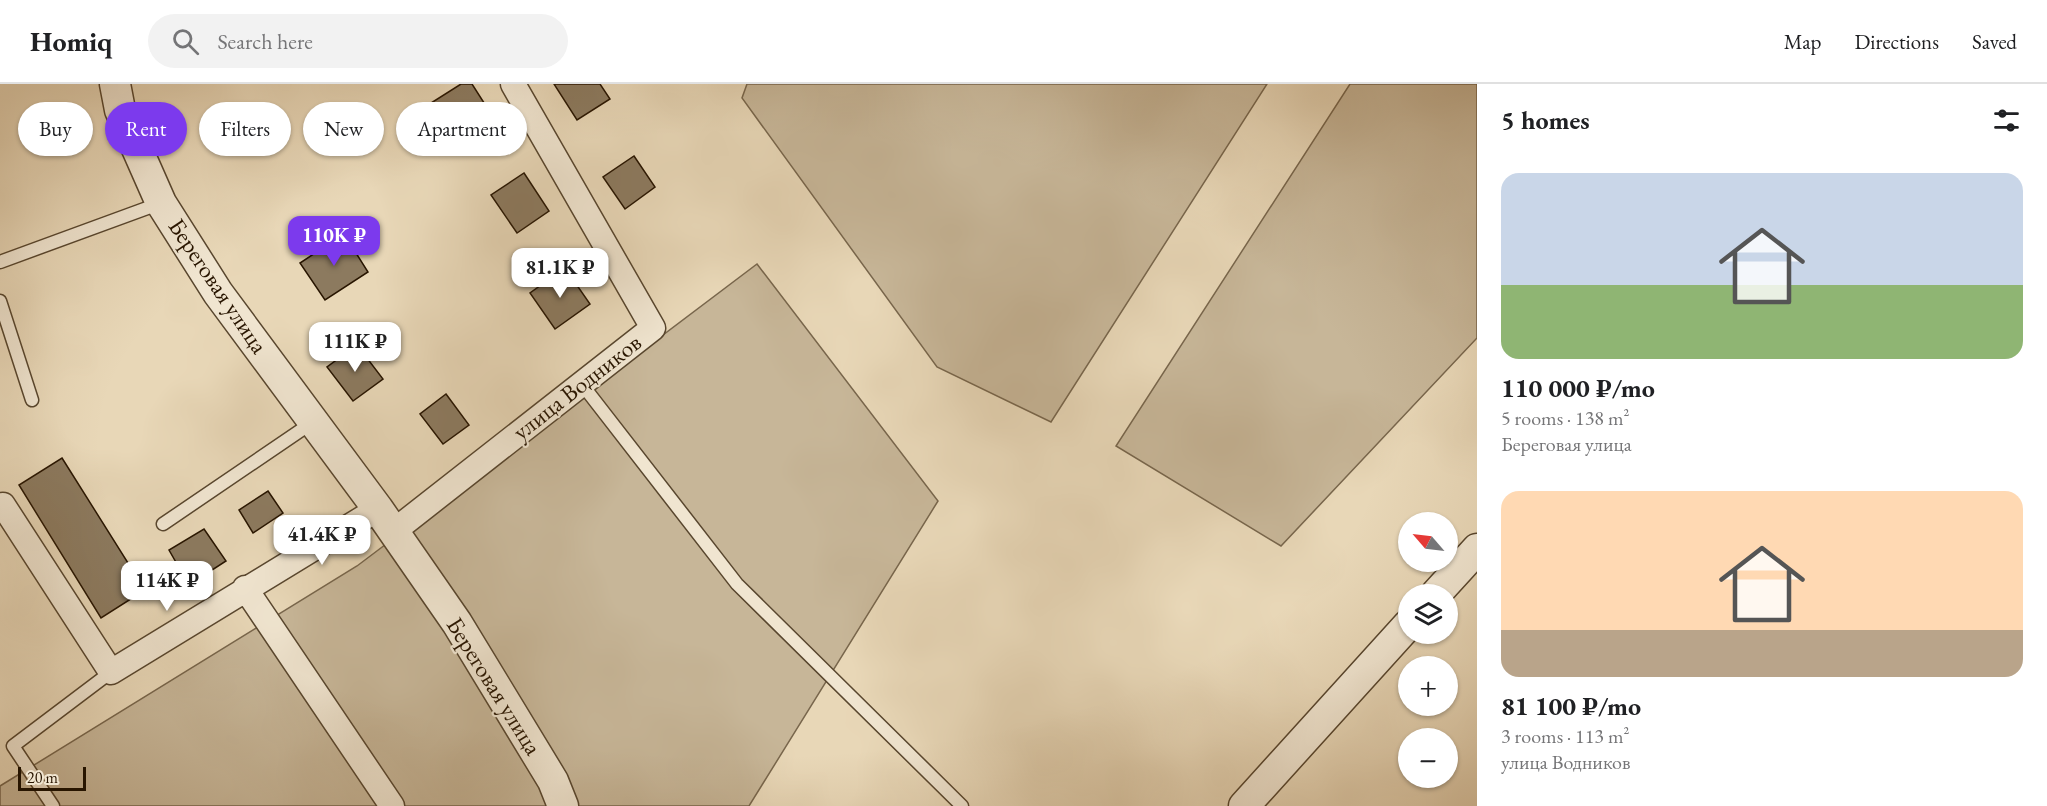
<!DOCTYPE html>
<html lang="en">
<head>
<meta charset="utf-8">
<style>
	:root { --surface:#fff; --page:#f2f2f2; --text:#202124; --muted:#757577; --line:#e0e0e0; --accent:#7c3aed }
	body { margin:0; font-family:"EB Garamond",serif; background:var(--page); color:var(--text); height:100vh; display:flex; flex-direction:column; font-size:22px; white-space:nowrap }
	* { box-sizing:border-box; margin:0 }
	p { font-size:20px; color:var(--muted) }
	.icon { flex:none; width:33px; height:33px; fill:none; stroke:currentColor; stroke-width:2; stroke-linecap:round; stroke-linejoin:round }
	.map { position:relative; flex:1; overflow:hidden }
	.details { display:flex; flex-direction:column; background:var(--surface); width:570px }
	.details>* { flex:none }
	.top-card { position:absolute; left:18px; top:18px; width:570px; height:54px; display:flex; gap:12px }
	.needle { width:39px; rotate:298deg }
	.fabs { position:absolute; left:1398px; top:428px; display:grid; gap:12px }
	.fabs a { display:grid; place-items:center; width:60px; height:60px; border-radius:50%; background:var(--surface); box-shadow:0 2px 4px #0004; font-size:30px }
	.scale { position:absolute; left:18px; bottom:15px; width:68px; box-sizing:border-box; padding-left:6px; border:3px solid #281500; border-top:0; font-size:16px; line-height:21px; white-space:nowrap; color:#281500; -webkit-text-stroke:4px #f0e5d0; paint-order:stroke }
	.price { position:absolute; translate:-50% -51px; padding:0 14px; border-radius:12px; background:#fff; color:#222; font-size:20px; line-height:39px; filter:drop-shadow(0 2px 3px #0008) }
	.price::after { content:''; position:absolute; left:50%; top:36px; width:18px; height:14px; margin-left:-9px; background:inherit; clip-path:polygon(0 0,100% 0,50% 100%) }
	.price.selected { background:var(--accent); color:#fff }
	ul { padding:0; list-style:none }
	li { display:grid; align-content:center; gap:12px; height:318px; padding:0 24px }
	li span { display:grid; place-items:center; height:186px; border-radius:18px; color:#555 }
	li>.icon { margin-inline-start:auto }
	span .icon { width:108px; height:108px; fill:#fffc; stroke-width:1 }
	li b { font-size:26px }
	h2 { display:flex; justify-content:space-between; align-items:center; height:72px; padding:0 24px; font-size:26px }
	.pill { padding:0 21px; border-radius:27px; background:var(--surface); box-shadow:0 2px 4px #0004; font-size:21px; line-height:54px }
	.pill.selected { background:var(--accent); color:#fff }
	header { display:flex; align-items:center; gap:36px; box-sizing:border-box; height:84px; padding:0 30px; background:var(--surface); border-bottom:2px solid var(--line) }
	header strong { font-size:28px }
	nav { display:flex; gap:33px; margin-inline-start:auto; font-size:21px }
	.search { width:420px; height:54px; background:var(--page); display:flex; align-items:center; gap:15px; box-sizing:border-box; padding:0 21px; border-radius:33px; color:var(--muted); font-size:22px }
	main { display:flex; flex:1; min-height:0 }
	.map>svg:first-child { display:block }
	.green { fill:#c7b698; stroke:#78664c; stroke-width:1.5 }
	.building { fill:#8c7a5f; stroke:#281500; stroke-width:1.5 }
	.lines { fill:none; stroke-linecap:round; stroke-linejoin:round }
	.service-casing { stroke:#58462e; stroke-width:15 }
	.minor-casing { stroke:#58462e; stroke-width:27 }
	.tertiary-casing { stroke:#58462e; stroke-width:33 }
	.service { stroke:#f0e5d0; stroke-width:12 }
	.minor { stroke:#f0e5d0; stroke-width:24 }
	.tertiary { stroke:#f0e5d0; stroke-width:30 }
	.labels { text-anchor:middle; stroke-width:4.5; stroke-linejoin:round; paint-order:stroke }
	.street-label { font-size:24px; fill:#281500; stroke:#f0e5d0 }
</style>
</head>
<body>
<header>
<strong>Homiq</strong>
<div class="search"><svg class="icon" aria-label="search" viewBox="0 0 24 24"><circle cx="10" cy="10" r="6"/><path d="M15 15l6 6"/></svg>Search here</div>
<nav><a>Map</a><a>Directions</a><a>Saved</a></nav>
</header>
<main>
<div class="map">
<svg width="1477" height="722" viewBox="0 0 1477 722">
	<rect width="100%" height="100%" fill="#e8d7b7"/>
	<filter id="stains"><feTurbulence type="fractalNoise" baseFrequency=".00333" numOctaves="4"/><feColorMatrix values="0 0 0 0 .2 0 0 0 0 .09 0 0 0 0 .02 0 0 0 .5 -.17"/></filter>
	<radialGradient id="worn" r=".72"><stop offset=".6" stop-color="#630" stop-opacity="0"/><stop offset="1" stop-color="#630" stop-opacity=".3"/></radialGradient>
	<path class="green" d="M 747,0 L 1267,0 L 1051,338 L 937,283 L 742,14 Z
		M 1350,0 L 1477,0 L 1477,254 L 1281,462 L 1116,362 Z
		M 757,180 L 938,417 L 749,722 L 0,722 L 0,702 L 357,482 Z"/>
	<path class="building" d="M 461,0 L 472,0 L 495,36 L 457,60 L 431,19 Z
		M 554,0 L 600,0 L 610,15 L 577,36 Z
		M 634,72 L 655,103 L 625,125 L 603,93 Z
		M 524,89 L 549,127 L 517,149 L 491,111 Z
		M 344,150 L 368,188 L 325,216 L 300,179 Z
		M 565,184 L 590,220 L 555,245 L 530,209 Z
		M 357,261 L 383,295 L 353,317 L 327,283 Z
		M 446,310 L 469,341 L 443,360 L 420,330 Z
		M 62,374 L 145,506 L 101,534 L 19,401 Z
		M 268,407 L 283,429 L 253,449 L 239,426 Z
		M 204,445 L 226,477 L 189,501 L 169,466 Z"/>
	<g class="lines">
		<g class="service-casing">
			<path id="service" d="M 0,178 L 161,119
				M 0,217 L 32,316
				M 581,299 L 737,500 L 962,722
				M 163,440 L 313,338
				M 53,722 L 13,662 L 111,588"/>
		</g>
		<g class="minor-casing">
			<path id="minor" d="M 3,421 L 111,588 L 378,425
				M 394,447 L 653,244 L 513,0
				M 245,504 L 392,722"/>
		</g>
		<g class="tertiary-casing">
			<path id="tertiary" d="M 115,0 L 120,26 L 161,119 L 218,209 L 378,425 L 457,539 L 553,697 L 563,722
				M 1436,510 L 1477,465
				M 1244,722 L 1408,541"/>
		</g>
		<use href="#service" class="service"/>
		<use href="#minor" class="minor"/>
		<use href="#tertiary" class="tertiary"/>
	</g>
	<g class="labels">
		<g class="street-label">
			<text transform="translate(218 202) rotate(56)" y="8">Береговая улица</text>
			<text transform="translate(577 303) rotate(-38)" y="8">улица Водников</text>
			<text transform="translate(494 602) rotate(58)" y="8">Береговая улица</text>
		</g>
	</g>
	<rect width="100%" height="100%" filter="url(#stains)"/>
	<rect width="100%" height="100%" fill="url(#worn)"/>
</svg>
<div class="fabs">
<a><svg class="needle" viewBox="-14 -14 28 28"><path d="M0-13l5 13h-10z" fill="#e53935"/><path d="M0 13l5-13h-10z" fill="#757577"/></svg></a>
<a><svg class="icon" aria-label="layers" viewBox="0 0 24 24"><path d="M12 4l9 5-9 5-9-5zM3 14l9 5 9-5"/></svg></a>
<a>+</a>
<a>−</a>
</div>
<div class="scale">20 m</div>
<b class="price selected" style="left:334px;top:183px">110K ₽</b>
<b class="price" style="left:560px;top:215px">81.1K ₽</b>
<b class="price" style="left:355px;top:289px">111K ₽</b>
<b class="price" style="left:322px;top:482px">41.4K ₽</b>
<b class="price" style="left:167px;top:528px">114K ₽</b>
<div class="top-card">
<a class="pill">Buy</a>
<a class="pill selected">Rent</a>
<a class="pill">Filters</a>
<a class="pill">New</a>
<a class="pill">Apartment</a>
</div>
</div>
<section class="details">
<h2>5 homes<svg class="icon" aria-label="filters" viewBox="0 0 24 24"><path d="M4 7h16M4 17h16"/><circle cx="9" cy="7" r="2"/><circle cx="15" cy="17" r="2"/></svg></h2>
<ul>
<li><span style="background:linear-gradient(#c9d6e8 60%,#8fb573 0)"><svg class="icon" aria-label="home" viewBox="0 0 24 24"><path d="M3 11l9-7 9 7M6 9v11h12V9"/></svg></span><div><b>110 000 ₽/mo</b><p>5 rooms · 138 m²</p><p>Береговая улица</p></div></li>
<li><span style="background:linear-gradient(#ffd9b3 75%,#b9a48a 0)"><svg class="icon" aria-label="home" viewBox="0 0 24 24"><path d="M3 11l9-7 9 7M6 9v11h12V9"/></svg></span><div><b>81 100 ₽/mo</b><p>3 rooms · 113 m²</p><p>улица Водников</p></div></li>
</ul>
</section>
</main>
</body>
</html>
